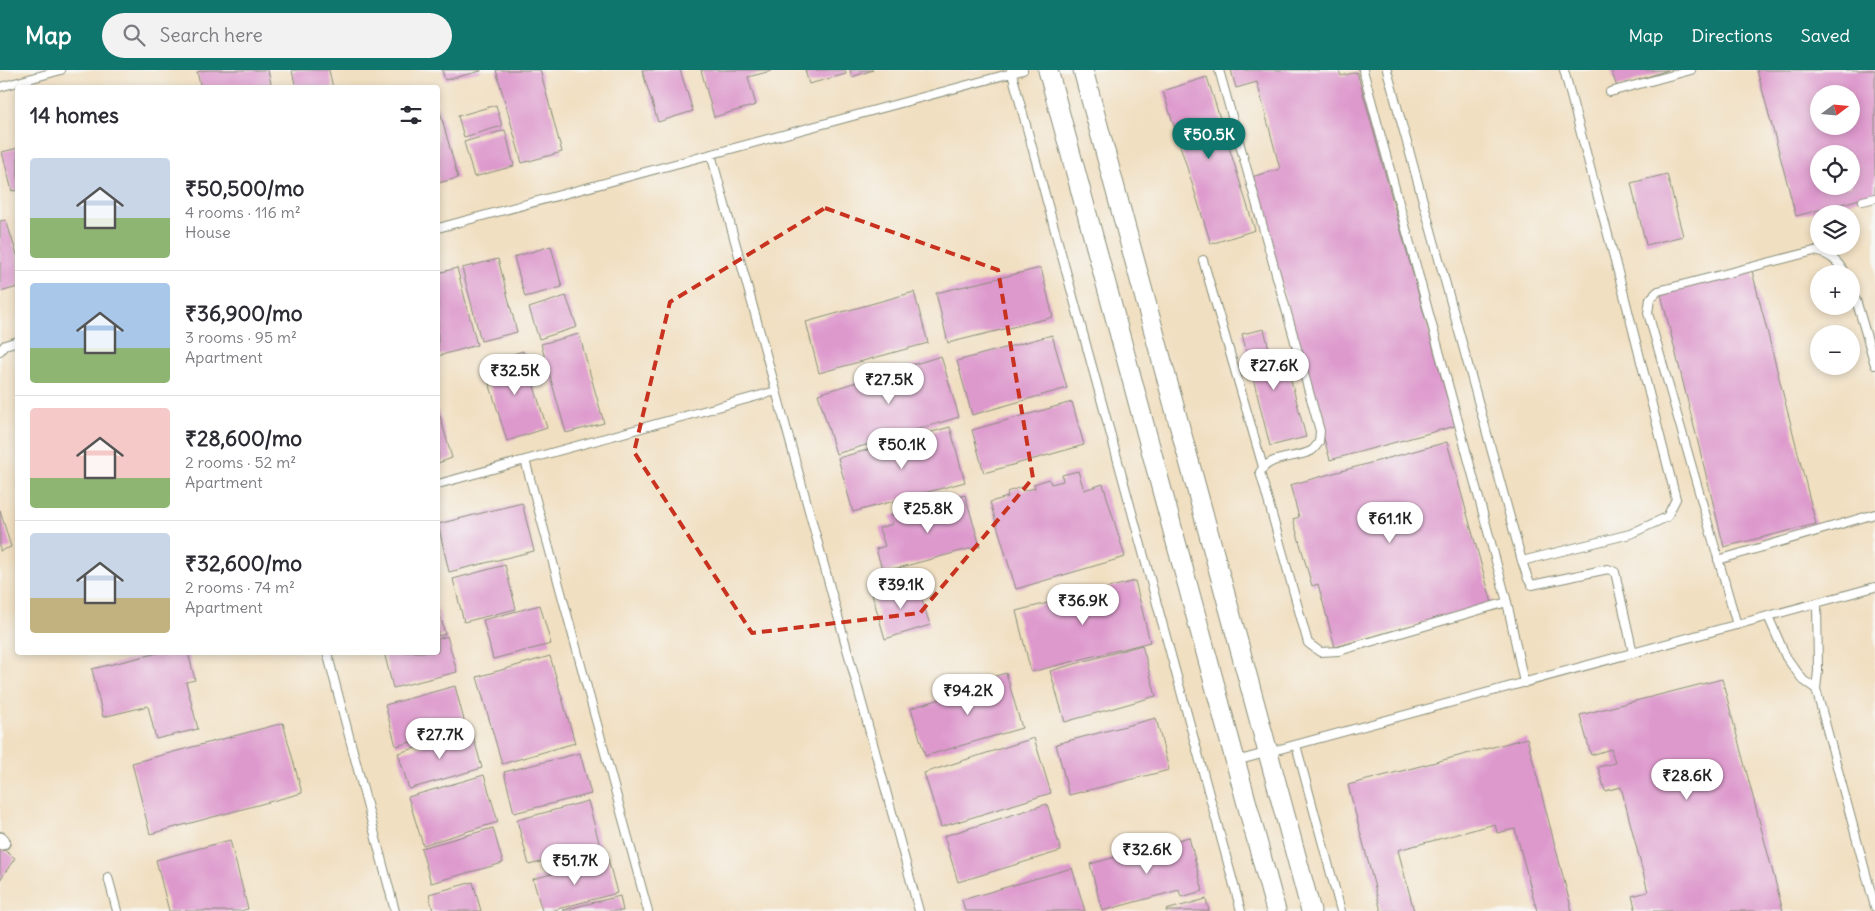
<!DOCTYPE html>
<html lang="en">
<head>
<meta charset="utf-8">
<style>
	:root { --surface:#fff; --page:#f2f2f3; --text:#2b2b33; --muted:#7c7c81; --line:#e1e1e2; --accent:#0f766e }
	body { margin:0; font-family:Delius,sans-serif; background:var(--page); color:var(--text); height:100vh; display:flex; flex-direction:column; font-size:19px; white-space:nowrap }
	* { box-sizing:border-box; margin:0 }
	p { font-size:16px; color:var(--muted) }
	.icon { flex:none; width:28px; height:28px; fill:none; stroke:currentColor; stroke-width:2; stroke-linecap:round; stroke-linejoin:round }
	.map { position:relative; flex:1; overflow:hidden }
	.sheet { position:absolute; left:15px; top:15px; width:425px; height:570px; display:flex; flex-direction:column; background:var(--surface); border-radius:5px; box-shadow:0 2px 8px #0003 }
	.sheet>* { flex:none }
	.needle { width:32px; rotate:74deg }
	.tools { position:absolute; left:1810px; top:15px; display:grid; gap:10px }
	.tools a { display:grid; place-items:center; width:50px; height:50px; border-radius:50%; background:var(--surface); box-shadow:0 2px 8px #0003; font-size:25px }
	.price { position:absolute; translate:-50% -42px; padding:0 11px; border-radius:18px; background:#fff; color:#222; font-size:16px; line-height:32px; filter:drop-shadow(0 1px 2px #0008) }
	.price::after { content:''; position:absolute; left:50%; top:30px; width:15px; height:11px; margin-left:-8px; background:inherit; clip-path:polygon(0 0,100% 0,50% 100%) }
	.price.on { background:var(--accent); color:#fff }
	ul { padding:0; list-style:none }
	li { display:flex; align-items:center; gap:15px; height:125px; padding:0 15px }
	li+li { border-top:1px solid var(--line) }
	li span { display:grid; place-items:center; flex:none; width:140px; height:100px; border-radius:5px; color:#555 }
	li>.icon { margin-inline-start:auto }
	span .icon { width:60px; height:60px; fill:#fffc; stroke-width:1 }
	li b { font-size:21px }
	h2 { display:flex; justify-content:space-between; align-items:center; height:60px; padding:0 15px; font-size:21px }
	header { display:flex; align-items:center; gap:30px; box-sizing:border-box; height:70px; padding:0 25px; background:var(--accent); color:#fff }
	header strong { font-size:24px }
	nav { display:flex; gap:28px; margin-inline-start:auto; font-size:18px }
	.search { width:350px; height:45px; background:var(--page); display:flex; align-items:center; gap:12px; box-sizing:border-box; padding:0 18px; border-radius:28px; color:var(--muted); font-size:19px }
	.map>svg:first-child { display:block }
	.building { fill:#dd98cc; fill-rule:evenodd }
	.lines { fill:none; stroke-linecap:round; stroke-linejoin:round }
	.service-casing { stroke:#888e7a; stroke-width:10 }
	.minor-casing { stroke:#888e7a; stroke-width:18 }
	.tertiary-casing { stroke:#888e7a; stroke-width:21 }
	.service { stroke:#fff; stroke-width:8 }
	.minor { stroke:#fff; stroke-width:15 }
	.tertiary { stroke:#fff; stroke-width:19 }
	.marked { fill:none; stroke:#c8321e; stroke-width:4; stroke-dasharray:10 6; stroke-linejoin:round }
</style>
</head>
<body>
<header>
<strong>Map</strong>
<div class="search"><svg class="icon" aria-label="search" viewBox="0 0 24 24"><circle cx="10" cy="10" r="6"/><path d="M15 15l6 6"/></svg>Search here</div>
<nav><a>Map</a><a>Directions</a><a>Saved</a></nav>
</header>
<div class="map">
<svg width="1875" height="841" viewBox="0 0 1875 841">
	<rect width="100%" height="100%" fill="#f6f6f2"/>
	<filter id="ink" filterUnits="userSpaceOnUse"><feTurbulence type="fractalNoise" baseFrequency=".02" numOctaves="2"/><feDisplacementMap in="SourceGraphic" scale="10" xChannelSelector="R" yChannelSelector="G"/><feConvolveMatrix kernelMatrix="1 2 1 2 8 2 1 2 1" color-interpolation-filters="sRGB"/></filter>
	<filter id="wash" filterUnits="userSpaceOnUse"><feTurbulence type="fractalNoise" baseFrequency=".0096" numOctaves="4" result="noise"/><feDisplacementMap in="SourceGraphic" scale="20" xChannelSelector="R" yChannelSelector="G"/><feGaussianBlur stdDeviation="1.12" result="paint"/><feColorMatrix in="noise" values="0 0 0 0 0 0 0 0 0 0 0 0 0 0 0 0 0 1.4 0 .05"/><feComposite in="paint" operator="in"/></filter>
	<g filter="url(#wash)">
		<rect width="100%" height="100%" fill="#f1dfc1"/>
		<g id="blocks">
			<path class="building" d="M 206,0 L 268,0 L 272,18 L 201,18 L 197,2 Z
				M 296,0 L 329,0 L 333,18 L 296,18 L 292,1 Z
				M 442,0 L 481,0 L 481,1 L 445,10 Z
				M 496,0 L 540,0 L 562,82 L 522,93 Z
				M 642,0 L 680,0 L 693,41 L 658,52 Z
				M 701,0 L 771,0 L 771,1 L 748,7 L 756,35 L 714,47 Z
				M 805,0 L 845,0 L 846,4 L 809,14 Z
				M 850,0 L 873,0 L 852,7 Z
				M 1231,0 L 1339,0 L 1341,6 L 1357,2 L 1455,356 L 1330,390 L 1251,107 L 1280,99 L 1257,12 L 1236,18 Z
				M 1611,0 L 1668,0 L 1617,17 Z
				M 1757,0 L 1875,0 L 1875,125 L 1796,146 ZM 1819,24 L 1851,24 L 1851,56 L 1819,56 ZM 1819,84 L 1851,84 L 1851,116 L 1819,116 Z
				M 1207,7 L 1255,160 L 1211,174 L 1163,21 Z
				M 438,34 L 458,108 L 438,113 Z
				M 496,35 L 502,56 L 464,67 L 458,46 Z
				M 505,60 L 514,96 L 474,107 L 464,72 Z
				M 18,78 L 18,120 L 12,121 L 2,82 Z
				M 1667,104 L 1683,166 L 1646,175 L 1631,113 Z
				M 6,150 L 18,188 L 18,217 L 0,222 L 0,151 Z
				M 551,176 L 562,217 L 525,227 L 514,187 Z
				M 498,189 L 517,262 L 481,271 L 462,198 Z
				M 457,198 L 477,275 L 438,286 L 438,203 Z
				M 1041,198 L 1053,247 L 948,273 L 936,223 Z
				M 1752,201 L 1816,454 L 1724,477 L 1661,224 Z
				M 914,222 L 928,273 L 819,303 L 806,252 Z
				M 566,226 L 577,257 L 539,269 L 529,238 Z
				M 1264,259 L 1271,287 L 1284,284 L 1306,367 L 1270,376 L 1242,264 Z
				M 579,264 L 604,353 L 566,363 L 541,274 Z
				M 1052,265 L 1067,318 L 972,345 L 957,291 Z
				M 523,281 L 547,358 L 507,371 L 483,293 Z
				M 941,286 L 959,347 L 836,384 L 818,324 Z
				M 1072,332 L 1084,375 L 984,403 L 972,360 Z
				M 438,339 L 452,388 L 438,393 Z
				M 950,357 L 965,412 L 853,442 L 838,388 Z
				M 1447,372 L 1492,533 L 1335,577 L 1318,514 L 1312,516 L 1293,449 L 1299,447 L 1290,415 Z
				M 1078,401 L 1084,420 L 1103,414 L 1125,487 L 1016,519 L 990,432 L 1008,427 L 1007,422 L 1021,417 L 1022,421 L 1035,418 L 1034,414 L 1049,409 L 1051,414 L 1063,411 L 1062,405 Z
				M 965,425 L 980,476 L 883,502 L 876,479 L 885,476 L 879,458 L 893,454 L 890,446 Z
				M 522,433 L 534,481 L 449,502 L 438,454 Z
				M 0,440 L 11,477 L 0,481 Z
				M 505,495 L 516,539 L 464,552 L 453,509 Z
				M 916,510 L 930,555 L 885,569 L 872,524 Z
				M 1135,511 L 1150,572 L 1031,602 L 1016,541 Z
				M 540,535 L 551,574 L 493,589 L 483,550 Z
				M 438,537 L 445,564 L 438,566 Z
				M 447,566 L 457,602 L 393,618 L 384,582 L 438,582 L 438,569 Z
				M 1142,575 L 1156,626 L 1065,652 L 1050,601 Z
				M 162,582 L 188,582 L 195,610 L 186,612 L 198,659 L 156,669 L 148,636 L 103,647 L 92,599 Z
				M 550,586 L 575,673 L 502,694 L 477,607 Z
				M 1006,603 L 1022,658 L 925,686 L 911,638 L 974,619 L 972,613 Z
				M 1722,609 L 1783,841 L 1636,841 L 1632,826 L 1648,822 L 1621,717 L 1605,721 L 1598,697 L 1615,693 L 1611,679 L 1591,685 L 1580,645 Z
				M 455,616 L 466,658 L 396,676 L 385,635 Z
				M 1156,648 L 1169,700 L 1069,725 L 1056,674 Z
				M 283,653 L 302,723 L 150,764 L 132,693 Z
				M 472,662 L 482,698 L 409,719 L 398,683 Z
				M 1034,668 L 1051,723 L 941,757 L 924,703 Z
				M 1527,668 L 1572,841 L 1537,841 L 1515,759 L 1497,763 L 1495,754 L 1398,780 L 1414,841 L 1381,841 L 1348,715 Z
				M 580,683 L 591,724 L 514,743 L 504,702 Z
				M 484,705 L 498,752 L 423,775 L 408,727 Z
				M 588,731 L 600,776 L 529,795 L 517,750 Z
				M 1047,734 L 1061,781 L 958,812 L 944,766 Z
				M 493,758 L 503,793 L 431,813 L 421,778 Z
				M 1189,767 L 1203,821 L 1181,827 L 1179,820 L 1102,841 L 1090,794 Z
				M 230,770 L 248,839 L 240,841 L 169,841 L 156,790 Z
				M 0,777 L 15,788 L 0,810 Z
				M 608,789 L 617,823 L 550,841 L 542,841 L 533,809 Z
				M 1072,798 L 1085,841 L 965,841 L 962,830 Z
				M 473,812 L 481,841 L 433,841 L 429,824 Z
				M 620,826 L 623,841 L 564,841 L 563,840 Z
				M 1206,829 L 1209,841 L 1166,841 L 1166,840 Z"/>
		</g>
	</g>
	<g filter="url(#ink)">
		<use href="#blocks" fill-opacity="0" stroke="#888e7a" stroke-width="1"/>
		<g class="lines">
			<g class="service-casing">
				<path id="service" d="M 1011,0 L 1241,841
					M 1219,0 L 1320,361 L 1319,372 C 1317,375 1314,379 1311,381 C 1295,389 1270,385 1260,402 L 1308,573 L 1320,582 L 1339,581 L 1507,532 L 1524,613
					M 1363,0 L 1507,532
					M 1387,0 L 1522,491 L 1630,464 L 1667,447 L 1676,429 L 1623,221 L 1564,0
					M 0,17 L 61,0
					M 1610,22 L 1691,0
					M 711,84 L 919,841
					M 1863,131 L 1875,128
					M 438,158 L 1023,0
					M 1203,190 L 1263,397
					M 1851,219 L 1857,233 L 1875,295
					M 0,281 L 5,275 L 18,271
					M 525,390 L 648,841
					M 438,414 L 776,321
					M 1718,490 L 1875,444
					M 1522,491 L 1528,509 L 1532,515 L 1608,499 L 1615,502 L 1633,583
					M 1817,533 L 1818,601 L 1816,619 L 1875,837
					M 1768,546 L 1786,587 L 1803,610 L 1816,619
					M 1737,555 L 1648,243 L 1650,229 L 1658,221 L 1814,181 C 1828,183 1838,190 1845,204
					M 327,582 L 395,841
					M 1296,675 L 1341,841
					M 1236,691 L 1875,517
					M 108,807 L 117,841"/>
			</g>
			<g class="minor-casing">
				<path id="minor" d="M 0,770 L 2,772"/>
			</g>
			<g class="tertiary-casing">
				<path id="tertiary" d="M 1048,0 L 1276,841
					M 1083,0 L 1311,841"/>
			</g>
			<use href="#service" class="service"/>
			<use href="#minor" class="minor"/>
			<use href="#tertiary" class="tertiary"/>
		</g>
	</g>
	<path class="marked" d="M 825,138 L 998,200 L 1033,408 L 920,543 L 752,563 L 634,382 L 670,232 Z"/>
</svg>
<div class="tools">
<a><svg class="needle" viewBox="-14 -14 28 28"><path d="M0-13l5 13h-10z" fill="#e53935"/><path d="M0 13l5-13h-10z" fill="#7c7c81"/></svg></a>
<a><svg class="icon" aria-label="locate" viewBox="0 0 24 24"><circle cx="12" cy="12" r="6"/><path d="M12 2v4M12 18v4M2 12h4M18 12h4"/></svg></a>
<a><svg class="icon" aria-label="layers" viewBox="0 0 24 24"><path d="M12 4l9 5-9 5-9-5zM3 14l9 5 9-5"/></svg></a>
<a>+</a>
<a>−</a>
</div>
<b class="price on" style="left:1209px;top:90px">₹50.5K</b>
<b class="price" style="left:1274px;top:321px">₹27.6K</b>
<b class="price" style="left:515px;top:326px">₹32.5K</b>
<b class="price" style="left:889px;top:335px">₹27.5K</b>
<b class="price" style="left:902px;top:400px">₹50.1K</b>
<b class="price" style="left:928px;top:464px">₹25.8K</b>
<b class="price" style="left:1390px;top:474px">₹61.1K</b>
<b class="price" style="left:901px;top:540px">₹39.1K</b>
<b class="price" style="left:1083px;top:556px">₹36.9K</b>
<b class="price" style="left:968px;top:646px">₹94.2K</b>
<b class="price" style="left:440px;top:690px">₹27.7K</b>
<b class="price" style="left:1687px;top:731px">₹28.6K</b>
<b class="price" style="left:1147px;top:805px">₹32.6K</b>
<b class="price" style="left:575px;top:816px">₹51.7K</b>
<section class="sheet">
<h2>14 homes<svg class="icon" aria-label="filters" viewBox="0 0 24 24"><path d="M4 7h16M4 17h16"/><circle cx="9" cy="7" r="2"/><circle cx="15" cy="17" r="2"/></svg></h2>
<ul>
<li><span style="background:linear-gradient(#c9d6e8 60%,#8fb573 0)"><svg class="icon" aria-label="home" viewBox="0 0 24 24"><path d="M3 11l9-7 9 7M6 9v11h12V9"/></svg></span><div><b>₹50,500/mo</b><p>4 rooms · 116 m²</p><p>House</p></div></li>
<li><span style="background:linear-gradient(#a9c7e8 65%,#8fb573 0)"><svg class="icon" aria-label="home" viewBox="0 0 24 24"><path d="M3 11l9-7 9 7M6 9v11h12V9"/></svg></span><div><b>₹36,900/mo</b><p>3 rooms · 95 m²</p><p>Apartment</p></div></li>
<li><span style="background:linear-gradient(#f6c9c9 70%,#8fb573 0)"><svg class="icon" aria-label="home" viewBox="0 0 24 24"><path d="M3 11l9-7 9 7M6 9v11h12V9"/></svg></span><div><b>₹28,600/mo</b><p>2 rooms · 52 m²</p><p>Apartment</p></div></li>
<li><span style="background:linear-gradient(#c9d6e8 65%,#c2b280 0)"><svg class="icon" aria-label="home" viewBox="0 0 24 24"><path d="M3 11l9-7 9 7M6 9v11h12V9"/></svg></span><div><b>₹32,600/mo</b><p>2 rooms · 74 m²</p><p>Apartment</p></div></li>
</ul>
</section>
</div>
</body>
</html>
